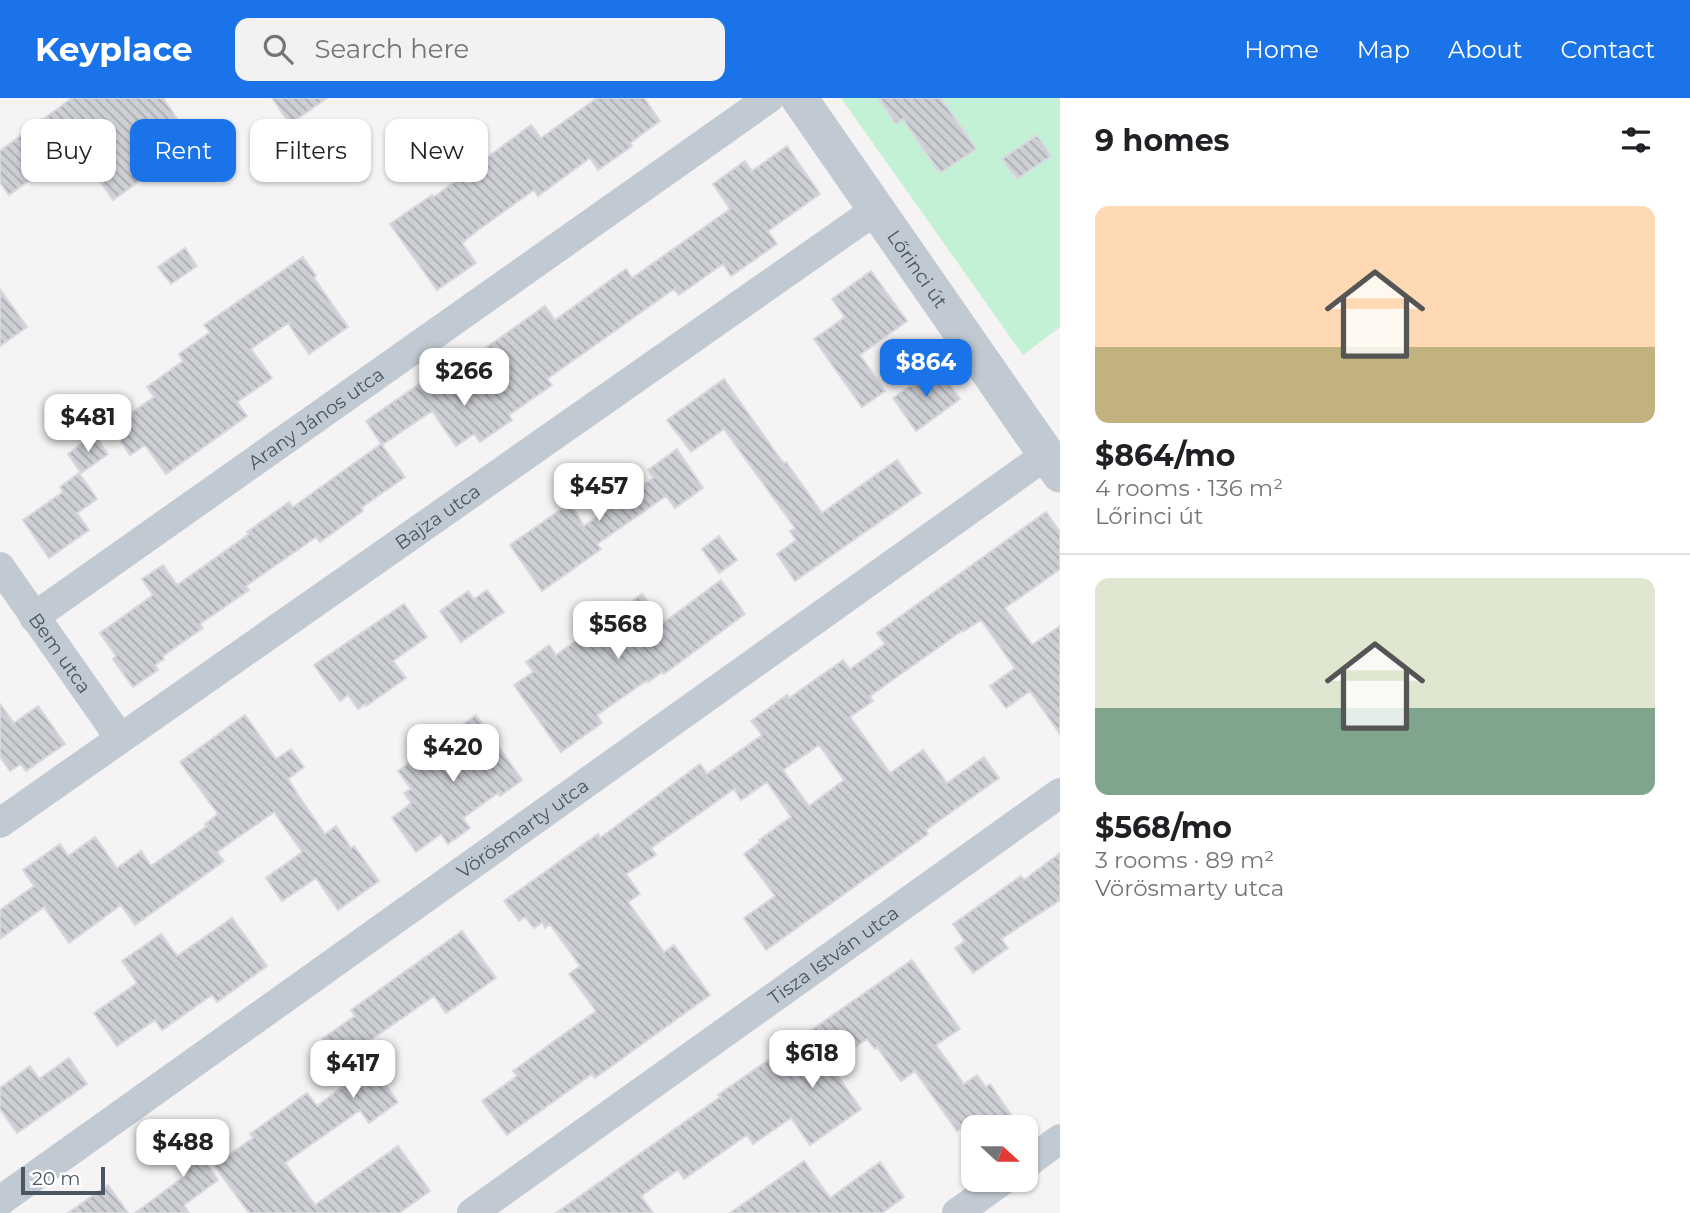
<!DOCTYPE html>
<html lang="en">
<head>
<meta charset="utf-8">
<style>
	:root { --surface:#fff; --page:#f2f2f2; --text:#202124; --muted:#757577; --line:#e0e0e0; --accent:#1a73e8 }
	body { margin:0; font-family:Montserrat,sans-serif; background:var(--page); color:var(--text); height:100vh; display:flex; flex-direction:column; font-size:26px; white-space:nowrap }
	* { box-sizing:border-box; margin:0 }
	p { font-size:23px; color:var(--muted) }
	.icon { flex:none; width:38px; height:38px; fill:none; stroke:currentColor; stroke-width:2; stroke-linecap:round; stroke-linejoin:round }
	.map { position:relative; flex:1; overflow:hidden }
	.side { display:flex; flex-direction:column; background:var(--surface); width:630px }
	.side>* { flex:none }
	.banner { position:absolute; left:21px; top:21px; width:665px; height:63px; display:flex; gap:14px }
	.needle { width:46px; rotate:111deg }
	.controls { position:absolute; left:961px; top:1017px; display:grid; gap:14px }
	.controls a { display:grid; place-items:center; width:77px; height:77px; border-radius:14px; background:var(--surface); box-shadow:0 2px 5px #0004; font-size:35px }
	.scale { position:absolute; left:21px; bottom:18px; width:84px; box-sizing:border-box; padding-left:7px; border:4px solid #4a5661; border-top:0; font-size:19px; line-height:24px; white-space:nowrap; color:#4a5661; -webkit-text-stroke:5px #fff; paint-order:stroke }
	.price { position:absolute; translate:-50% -60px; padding:0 16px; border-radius:14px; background:#fff; color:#222; font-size:23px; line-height:46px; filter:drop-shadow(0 2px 4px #0008) }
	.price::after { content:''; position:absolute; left:50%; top:42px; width:21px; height:16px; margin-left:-10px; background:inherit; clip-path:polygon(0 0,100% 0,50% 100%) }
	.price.selected { background:var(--accent); color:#fff }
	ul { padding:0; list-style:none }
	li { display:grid; align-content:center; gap:14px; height:371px; padding:0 35px }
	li+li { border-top:2px solid var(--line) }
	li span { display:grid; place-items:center; height:217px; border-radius:14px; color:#555 }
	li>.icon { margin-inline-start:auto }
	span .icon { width:126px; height:126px; fill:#fffc; stroke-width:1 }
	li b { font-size:30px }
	h2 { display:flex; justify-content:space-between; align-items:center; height:84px; padding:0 35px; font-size:30px }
	.chip { padding:0 24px; border-radius:14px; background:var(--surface); box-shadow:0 2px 5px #0004; font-size:24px; line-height:63px }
	.chip.selected { background:var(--accent); color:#fff }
	header { display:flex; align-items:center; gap:42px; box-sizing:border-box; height:98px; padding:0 35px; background:var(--accent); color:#fff }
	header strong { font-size:33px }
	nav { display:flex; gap:38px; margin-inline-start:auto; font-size:24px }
	.search { width:490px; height:63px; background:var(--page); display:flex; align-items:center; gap:18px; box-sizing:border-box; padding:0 24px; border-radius:14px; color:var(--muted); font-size:26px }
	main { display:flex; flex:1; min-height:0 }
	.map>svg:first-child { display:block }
	.green { fill:#c3f1d5 }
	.building { fill:url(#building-back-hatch); stroke:#d7d9de; stroke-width:2; fill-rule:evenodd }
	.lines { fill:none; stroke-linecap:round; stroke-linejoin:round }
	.minor { stroke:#c1cad2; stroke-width:30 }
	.tertiary { stroke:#c1cad2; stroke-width:37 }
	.labels { text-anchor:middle; stroke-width:6; stroke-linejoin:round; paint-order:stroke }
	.street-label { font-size:19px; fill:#4a5661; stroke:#fff }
</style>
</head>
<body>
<header>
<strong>Keyplace</strong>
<div class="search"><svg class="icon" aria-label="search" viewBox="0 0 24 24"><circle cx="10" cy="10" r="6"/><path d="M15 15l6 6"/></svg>Search here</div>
<nav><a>Home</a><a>Map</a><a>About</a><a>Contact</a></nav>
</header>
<main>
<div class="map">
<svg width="1060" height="1115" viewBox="0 0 1060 1115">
	<defs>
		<pattern id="building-back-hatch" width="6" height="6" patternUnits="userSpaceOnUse" patternTransform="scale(1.75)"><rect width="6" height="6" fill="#cdcfd5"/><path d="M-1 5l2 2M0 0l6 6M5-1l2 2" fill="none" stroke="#a8abb0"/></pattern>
	</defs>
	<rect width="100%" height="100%" fill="#f5f3f3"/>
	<path class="green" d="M 841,0 L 1060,0 L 1060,229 L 1023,257 Z"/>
	<path class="building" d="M 72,0 L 163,0 L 182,28 L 163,42 L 174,58 L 113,102 L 76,49 L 9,97 L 0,84 L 0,53 Z
		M 272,0 L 327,0 L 290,26 Z
		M 597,0 L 644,0 L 660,23 L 630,45 L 632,48 L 598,72 L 590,60 L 538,98 L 534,92 L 478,132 L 462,145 L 476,165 L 437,192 L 390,126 L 432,97 L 434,99 L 531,27 L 541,40 Z
		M 878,0 L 941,0 L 976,51 L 940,75 L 903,21 L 896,26 Z
		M 1037,37 L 1051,58 L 1017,81 L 1002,61 Z
		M 787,48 L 820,96 L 768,133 L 777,146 L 731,178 L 723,166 L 679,197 L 674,191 L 547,281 L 552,287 L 509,317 L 512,322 L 480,344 L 474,336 L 456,348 L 432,313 L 382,347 L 405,379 L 361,410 L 363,413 L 334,434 L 320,444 L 316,439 L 246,488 L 249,492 L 200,526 L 203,530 L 163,558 L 164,561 L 155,567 L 158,572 L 133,589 L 113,561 L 116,558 L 100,535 L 153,497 L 142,481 L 163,467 L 177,487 L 249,436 L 247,434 L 289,404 L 293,409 L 381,346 L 382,347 L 366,323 L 422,284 L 425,289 L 468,259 L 470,261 L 545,208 L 555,222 L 626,171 L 632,180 L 730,111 L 713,86 L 745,63 L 752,73 Z
		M 185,150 L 197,168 L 171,186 L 158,169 Z
		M 303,159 L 316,178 L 314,180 L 348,229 L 309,256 L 288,225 L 251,251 L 272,280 L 237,304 L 247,318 L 166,376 L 145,347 L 130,357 L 111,329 L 154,299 L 147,289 L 183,263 L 179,256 L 210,234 L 204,227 Z
		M 871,173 L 907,223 L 860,257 L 885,293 L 862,309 L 814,241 L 845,219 L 832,201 Z
		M 0,191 L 27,229 L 0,248 Z
		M 937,269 L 960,301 L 916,333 L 893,300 Z
		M 724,281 L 776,355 L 784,365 L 786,364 L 822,415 L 897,362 L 921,395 L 795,483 L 777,456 L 796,442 L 790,433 L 795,430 L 724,331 L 691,354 L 667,322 Z
		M 94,336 L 108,356 L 81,375 L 68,356 Z
		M 677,351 L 703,390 L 675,410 L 666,398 L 597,446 L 601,451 L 542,493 L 510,447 L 570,405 L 584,428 L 653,380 L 648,372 Z
		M 79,375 L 97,401 L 77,415 L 89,432 L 49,460 L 23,422 L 63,394 L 60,389 Z
		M 1046,414 L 1060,434 L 1060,471 L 1005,510 L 1032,547 L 1060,528 L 1060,636 L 1030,593 L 1006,610 L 990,588 L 1015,570 L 981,522 L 964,533 L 963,532 L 870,598 L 873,603 L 850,619 L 890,675 L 923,652 L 947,685 L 984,659 L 999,680 L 926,732 L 928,736 L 766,852 L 744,820 L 775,798 L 744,756 L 760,744 L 759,742 L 791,719 L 767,684 L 741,702 L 734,691 L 651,750 L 656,757 L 626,776 L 640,796 L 628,804 L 664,854 L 674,847 L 710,897 L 595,980 L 592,976 L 507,1037 L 482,1003 L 517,978 L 513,973 L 596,913 L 569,876 L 580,868 L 550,826 L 545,830 L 542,824 L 534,830 L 525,819 L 519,823 L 504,803 L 598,736 L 600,740 L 700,666 L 707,676 L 762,637 L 751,623 L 787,597 L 789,600 L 843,562 L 850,571 L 885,546 L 877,535 ZM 819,647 L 844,682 L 809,708 L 783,672 Z
		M 719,438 L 737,462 L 719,475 L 702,451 Z
		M 721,482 L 745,516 L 664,576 L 662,574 L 648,584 L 646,583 L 597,617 L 602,625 L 561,654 L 514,587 L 533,574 L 526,564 L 549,547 L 556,557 L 642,496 L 663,525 Z
		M 487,492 L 504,514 L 461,544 L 440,513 L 468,493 L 474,501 Z
		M 404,506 L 427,539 L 393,563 L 406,580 L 366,608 L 365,606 L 358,611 L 348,597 L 340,603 L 314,567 Z
		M 0,606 L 14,625 L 38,608 L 65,646 L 26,673 L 21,666 L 10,673 L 0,659 Z
		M 245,617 L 276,661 L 291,651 L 304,669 L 288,681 L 298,697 L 325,736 L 336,728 L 351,750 L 354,748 L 379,783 L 338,812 L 316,780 L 282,803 L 266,780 L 302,754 L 274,714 L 217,754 L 224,763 L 135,827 L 121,807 L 69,845 L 44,809 L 0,841 L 0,812 L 34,788 L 23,772 L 60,746 L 68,758 L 95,739 L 117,770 L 141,753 L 151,768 L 207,728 L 205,726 L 218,716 L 180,664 Z
		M 476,617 L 522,682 L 500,698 L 498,695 L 463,720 L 470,730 L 448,746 L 441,736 L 416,754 L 392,720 L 411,705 L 404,695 L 411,691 L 398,673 Z
		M 1060,755 L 1060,802 L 1001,841 L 1008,850 L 973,875 L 955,850 L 965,843 L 953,826 L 1021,778 L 1024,782 Z
		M 232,820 L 267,868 L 217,904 L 212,897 L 162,932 L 155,922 L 117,948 L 94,915 L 137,885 L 122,863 L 161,836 L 177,858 Z
		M 462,833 L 496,880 L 446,915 L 434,898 L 359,950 L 398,1004 L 369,1025 L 360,1012 L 285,1065 L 315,1107 L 398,1048 L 430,1093 L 399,1115 L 249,1115 L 214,1067 L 253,1040 L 250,1036 L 307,995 L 317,1008 L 351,982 L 322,941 L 355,918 L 351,912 Z
		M 912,862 L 960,931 L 936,947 L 964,986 L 977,977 L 986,989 L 990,986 L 1014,1021 L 1003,1029 L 973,1029 L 970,1024 L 957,1033 L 915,973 L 901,983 L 877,949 L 875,951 L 867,941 L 830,967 L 861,1011 L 810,1047 L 791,1020 L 753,1046 L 747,1037 L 684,1081 L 678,1072 L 641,1098 L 653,1115 L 556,1115 L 720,999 L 718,997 Z
		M 69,960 L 87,986 L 17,1035 L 0,1011 L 0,990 L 30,968 L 39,981 Z
		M 184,1034 L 218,1082 L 184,1107 L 189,1115 L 135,1115 L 186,1077 L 165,1047 Z
		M 804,1063 L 830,1100 L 880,1064 L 904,1099 L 882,1115 L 730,1115 Z
		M 108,1087 L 128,1115 L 68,1115 Z"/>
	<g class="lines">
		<g class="minor">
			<path id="s1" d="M 0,469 L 120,640"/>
			<path id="s2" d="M 34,519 L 769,0"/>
			<path id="s3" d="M 0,725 L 857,125 L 876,113"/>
			<path d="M 1026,1066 L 1060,1041"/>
			<path id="s4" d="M 0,1103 L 1046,357"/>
			<path id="s5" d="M 472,1115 L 1060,695"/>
			<path d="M 957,1115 L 1003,1082"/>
		</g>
		<path class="tertiary" id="s6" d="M 799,0 L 1060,376"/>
	</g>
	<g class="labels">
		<g class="street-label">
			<text dy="7" stroke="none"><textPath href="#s6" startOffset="208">Lőrinci út</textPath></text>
			<text dy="7" stroke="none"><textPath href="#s2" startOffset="345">Arany János utca</textPath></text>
			<text dy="7" stroke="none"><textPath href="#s3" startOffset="534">Bajza utca</textPath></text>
			<text dy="7" stroke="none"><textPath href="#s1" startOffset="105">Bem utca</textPath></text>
			<text dy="7" stroke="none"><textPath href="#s4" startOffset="642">Vörösmarty utca</textPath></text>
			<text dy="7" stroke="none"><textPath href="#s5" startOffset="444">Tisza István utca</textPath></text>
		</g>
	</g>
</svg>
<div class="controls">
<a><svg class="needle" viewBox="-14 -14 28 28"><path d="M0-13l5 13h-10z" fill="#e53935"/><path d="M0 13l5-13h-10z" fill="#757577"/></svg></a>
</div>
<div class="scale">20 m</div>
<b class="price selected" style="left:926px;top:301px">$864</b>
<b class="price" style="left:464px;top:310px">$266</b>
<b class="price" style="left:88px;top:356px">$481</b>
<b class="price" style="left:599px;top:425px">$457</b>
<b class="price" style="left:618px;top:563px">$568</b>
<b class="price" style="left:453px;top:686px">$420</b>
<b class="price" style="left:812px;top:992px">$618</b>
<b class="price" style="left:353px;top:1002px">$417</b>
<b class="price" style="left:183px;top:1081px">$488</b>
<div class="banner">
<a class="chip">Buy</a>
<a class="chip selected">Rent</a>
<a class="chip">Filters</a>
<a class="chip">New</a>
</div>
</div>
<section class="side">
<h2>9 homes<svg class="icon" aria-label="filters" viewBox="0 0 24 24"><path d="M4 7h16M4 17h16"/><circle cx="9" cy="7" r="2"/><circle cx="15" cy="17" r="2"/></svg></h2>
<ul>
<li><span style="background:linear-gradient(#ffd9b3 65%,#c2b280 0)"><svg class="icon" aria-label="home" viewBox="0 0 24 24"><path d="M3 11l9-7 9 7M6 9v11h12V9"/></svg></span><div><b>$864/mo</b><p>4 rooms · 136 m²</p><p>Lőrinci út</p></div></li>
<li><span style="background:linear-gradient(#dfe7d0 60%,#7fa58c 0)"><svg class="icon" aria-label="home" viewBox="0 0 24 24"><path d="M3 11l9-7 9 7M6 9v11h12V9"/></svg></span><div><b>$568/mo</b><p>3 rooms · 89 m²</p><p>Vörösmarty utca</p></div></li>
</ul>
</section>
</main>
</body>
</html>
